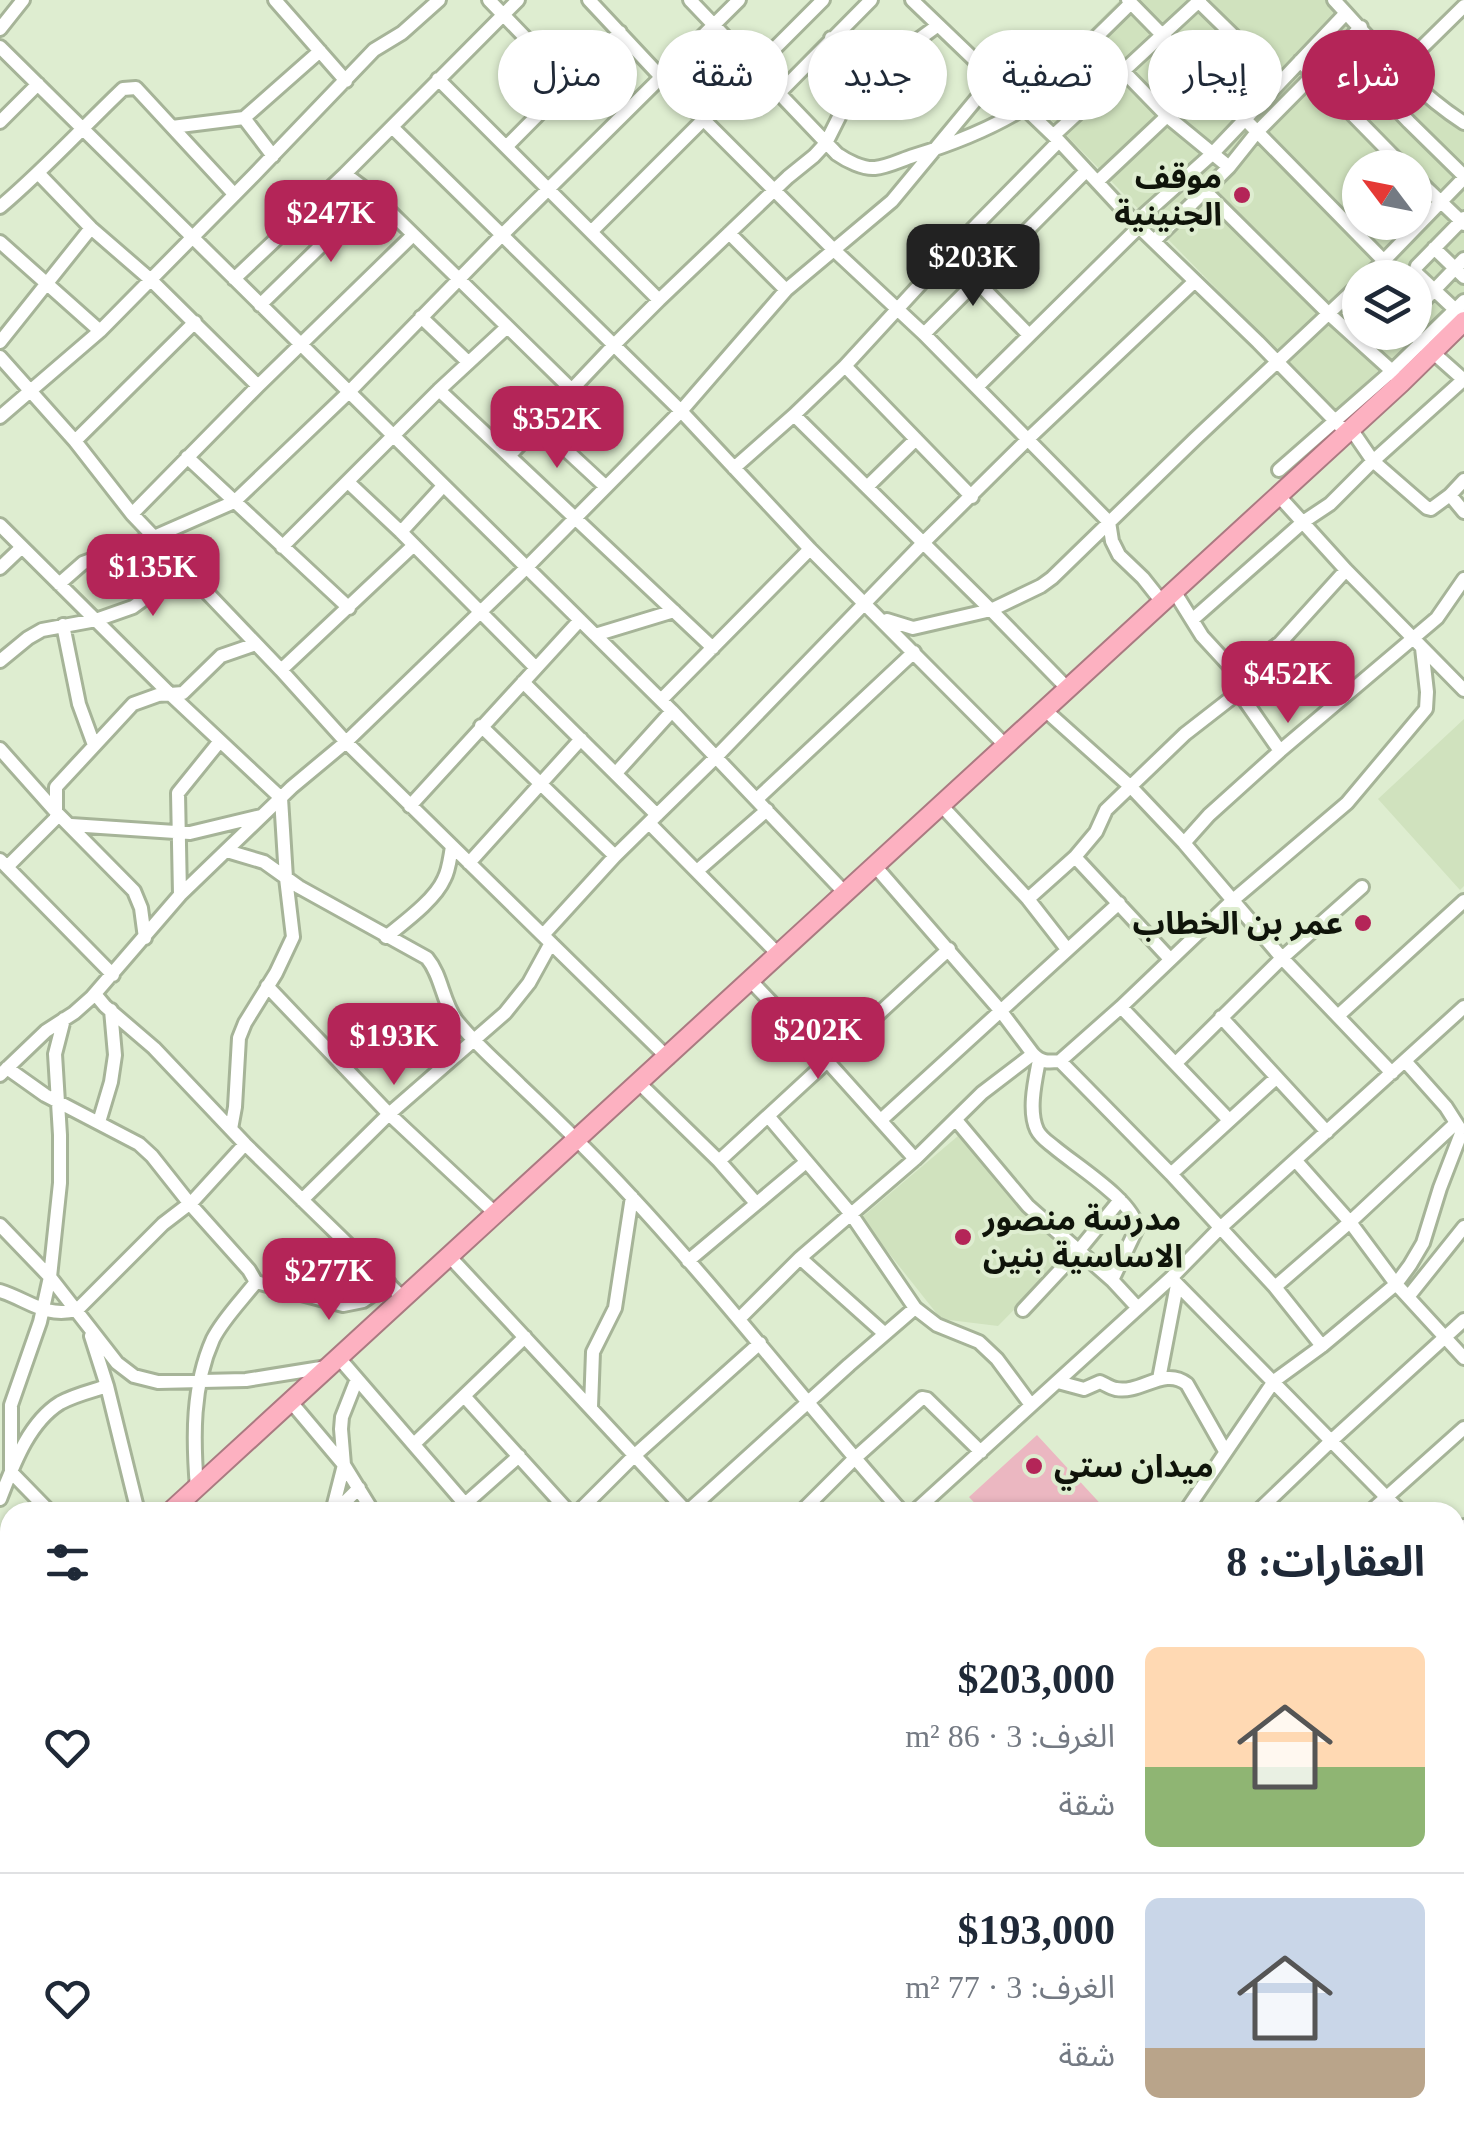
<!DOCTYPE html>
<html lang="ar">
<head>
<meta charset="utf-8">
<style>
	:root { --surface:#fff; --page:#f2f2f3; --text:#1f2937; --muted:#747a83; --line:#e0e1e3; --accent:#b42558 }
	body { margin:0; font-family:"Times New Roman","Noto Sans Arabic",serif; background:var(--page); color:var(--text); direction:rtl; height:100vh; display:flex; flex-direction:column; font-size:38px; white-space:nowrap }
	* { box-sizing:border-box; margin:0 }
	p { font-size:32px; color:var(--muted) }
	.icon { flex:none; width:55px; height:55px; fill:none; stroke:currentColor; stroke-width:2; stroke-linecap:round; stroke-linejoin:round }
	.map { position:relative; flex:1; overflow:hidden; direction:ltr }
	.sheet { position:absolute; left:0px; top:1502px; width:1465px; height:642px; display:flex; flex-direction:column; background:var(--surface); border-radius:30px 30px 0 0; box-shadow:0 2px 8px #0004; direction:rtl }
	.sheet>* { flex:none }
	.top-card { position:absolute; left:30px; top:30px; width:1405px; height:90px; direction:rtl; display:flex; gap:20px }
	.needle { width:65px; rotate:302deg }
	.tools { position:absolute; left:1342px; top:150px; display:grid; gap:20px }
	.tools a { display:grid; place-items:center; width:90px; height:90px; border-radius:50%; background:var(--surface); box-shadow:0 2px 8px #0004; font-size:50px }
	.price { position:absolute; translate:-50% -85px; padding:0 22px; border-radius:20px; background:var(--accent); color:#fff; font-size:32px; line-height:65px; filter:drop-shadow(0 2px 5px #0008) }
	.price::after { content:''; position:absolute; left:50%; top:60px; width:30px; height:22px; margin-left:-15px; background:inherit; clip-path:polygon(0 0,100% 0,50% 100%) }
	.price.current { background:#222; color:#fff }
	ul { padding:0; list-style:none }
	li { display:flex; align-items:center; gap:30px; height:250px; padding:0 40px }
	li+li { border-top:2px solid var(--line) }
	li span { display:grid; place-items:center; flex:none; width:280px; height:200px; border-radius:15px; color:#555 }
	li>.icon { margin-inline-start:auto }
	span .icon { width:120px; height:120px; fill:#fffc; stroke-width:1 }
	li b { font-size:42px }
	h2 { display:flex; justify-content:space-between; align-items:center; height:120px; padding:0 40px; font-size:42px }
	.chip { padding:0 35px; border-radius:45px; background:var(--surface); box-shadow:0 2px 8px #0004; font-size:35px; line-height:90px }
	.chip.current { background:var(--accent); color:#fff }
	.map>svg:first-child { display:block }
	.built { fill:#d0e2be; fill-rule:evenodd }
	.green { fill:#ebb7c1 }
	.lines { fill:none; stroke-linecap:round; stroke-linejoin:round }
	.minor-casing { stroke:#a6b498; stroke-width:18 }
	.highway-casing { stroke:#aa7a81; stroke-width:22 }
	.minor { stroke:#fff; stroke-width:12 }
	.highway { stroke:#fdb1c1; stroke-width:18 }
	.poi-dot { fill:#b42558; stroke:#deedd0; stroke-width:4 }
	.labels { text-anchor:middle; stroke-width:8; stroke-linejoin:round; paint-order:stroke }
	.poi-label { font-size:32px; font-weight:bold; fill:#0f140a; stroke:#deedd0; text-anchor:end }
</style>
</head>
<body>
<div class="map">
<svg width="1464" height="2144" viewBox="0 0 1464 2144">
	<rect width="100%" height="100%" fill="#deedd0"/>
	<path class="built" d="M 1120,0 L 1331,0 L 1464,117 L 1464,293 L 1335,410 L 1026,94 ZM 1360,168 L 1415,168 L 1415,222 L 1360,222 ZM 1360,278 L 1415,278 L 1415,332 L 1360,332 Z
		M 1464,719 L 1464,886 L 1460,890 L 1378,799 Z
		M 958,1136 L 1067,1256 L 998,1326 L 941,1319 L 861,1218 Z"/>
	<path class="green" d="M 1037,1435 L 1108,1512 L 983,1512 L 969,1497 Z
		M 1012,2135 L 1196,2135 L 1186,2144 L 1020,2144 Z"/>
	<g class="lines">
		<g class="minor-casing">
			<path id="minor" d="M 275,0 L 346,81
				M 489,0 L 569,83
				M 589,0 L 662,78 L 834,250 L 924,334 L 1109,522 L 1112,541 L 1119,555 L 1143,578 L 1162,602
				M 690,0 L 837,154 C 847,161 863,169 875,168 C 887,167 901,160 913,156 C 952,144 989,130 1024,108 L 1131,3
				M 912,0 L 1059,141 L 1139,227 L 1258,342 L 1346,432
				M 1128,0 L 1383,260
				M 1334,0 C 1374,43 1414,91 1464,123
				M 0,29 L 23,0
				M 1327,36 L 1409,122 L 1464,176
				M 831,38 L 873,79
				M 1093,40 L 1167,116 L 1229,167
				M 0,47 L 672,711 L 845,893
				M 1300,61 L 1405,168
				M 1400,69 L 1464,6
				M 438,79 L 659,300
				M 780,92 L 871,0
				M 0,122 L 38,84
				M 172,127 L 244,118
				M 392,127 L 681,411 L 810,549 L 1006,746
				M 1054,135 L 1200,0
				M 506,147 L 620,32
				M 273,156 L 244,118 L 320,51
				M 39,174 L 91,228 L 151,280 L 258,386
				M 345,174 L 373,195 L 571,389
				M 1186,177 L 1204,190 L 1329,314 L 1392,371 L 1401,383
				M 1415,177 L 1464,224
				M 1097,182 L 1167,116 L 1242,50 L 1243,45 L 1199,2
				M 0,207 C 44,170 82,128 123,89 L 136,88 L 234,194
				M 1135,223 L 1212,154 L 1346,13
				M 591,232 L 823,0
				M 729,233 L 786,290
				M 1154,241 L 1229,167 L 1257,132 L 1361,27
				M 0,242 L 100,331
				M 1434,248 L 1464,277
				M 949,253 L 1028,334
				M 1367,278 L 1464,178
				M 234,279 L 345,174 L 518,0
				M 260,305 L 373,195
				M 1415,310 L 1464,259
				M 1461,315 L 1415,272 L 1417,266 L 1464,218
				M 421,317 L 468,362
				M 1410,332 L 1464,380
				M 924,334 L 1086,171
				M 0,342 L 91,228
				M 0,357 L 75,441 L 132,514 L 281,670 L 346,742 L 668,1058
				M 845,366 L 972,497
				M 977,387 L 1139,227
				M 439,390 L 713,648
				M 794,415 L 991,610 L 1068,689
				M 0,417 L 100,331 L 254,175 L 374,50 L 402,33 L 439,0
				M 538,424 L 606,487
				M 1351,429 L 1373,461 L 1463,380
				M 75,441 L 195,322
				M 509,456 L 613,346 L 659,300 L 788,177 L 814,156 L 826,143 L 842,111 L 873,79 L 904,50 L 937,26
				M 187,457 L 349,608
				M 734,468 L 794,415 L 845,366 L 949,253 L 1059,141
				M 1279,470 L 1392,371 L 1464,301
				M 348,482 L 401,532 L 536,668
				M 867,487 L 916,439
				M 1278,495 L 1346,570 L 1464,690
				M 1450,495 L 1464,512
				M 132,514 L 258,386 L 413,235
				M 0,525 L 170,694 L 281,798 L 286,878 L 293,937 L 276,973 L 245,1023 L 239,1038 L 235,1107 L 231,1129
				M 401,532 L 443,486
				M 282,547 L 439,390 L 506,328
				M 0,568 L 21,548
				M 59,584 L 83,563 L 154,537 L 234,502 L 349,392 L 501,236 L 739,0
				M 1174,591 L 1202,636 L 1237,674 L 1236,685 L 1239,692 L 1280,751 L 1209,815 L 1184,843
				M 887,620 L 913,628 L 991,610 L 1041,586 L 1052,578 L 1196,438 L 1360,284
				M 1192,620 L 1303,522 L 1330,504 L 1373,461 L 1427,508 L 1431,509 L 1450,495 L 1464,480
				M 63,625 L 79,704 L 94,745
				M 595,635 L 674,611
				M 0,661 L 28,638 L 42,630 L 96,620 L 133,607 L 185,569
				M 281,670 L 414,545
				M 1237,674 L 1280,643 L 1346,570
				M 523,682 L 657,815
				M 661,700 L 810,549
				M 1045,710 L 1131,787 L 1184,843 L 1282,958 L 1392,1073
				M 481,726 L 615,856
				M 0,749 L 57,813 L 134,891 L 141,908 L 145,938
				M 1280,751 L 1437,618 L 1464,579
				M 616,773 L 672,711
				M 757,799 L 914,652
				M 941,805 L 1028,899 L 1067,949
				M 410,806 L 580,620
				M 649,823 L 778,954
				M 71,825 L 190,833 L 261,816
				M 227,851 L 264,862 L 299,887 L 427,958 C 442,976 442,1001 456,1020 C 475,1044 499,1064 520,1085 C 557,1120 594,1156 628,1193 C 724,1296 809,1408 902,1512
				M 1075,857 L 1170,959
				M 0,860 L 113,975
				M 469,863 L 581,739
				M 875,866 L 1000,1010 L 1033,1054 C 1042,1063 1048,1062 1060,1061 L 1171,1174 L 1275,1287 L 1322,1346
				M 7,867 L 56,818 L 56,787 L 133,704 L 158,695 L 183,693 L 221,656 L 256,644
				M 697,871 L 767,810
				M 180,895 L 178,793 L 220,741
				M 1028,899 L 1075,857 L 1096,832 L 1106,810 L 1185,734 L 1239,692
				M 543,935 L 615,856 L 717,756 L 923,543 L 1028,439 L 1195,281
				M 386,937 C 403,923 435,900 444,879 C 449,870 450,857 452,847
				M 750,980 L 828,1062 L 915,1159
				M 267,986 L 389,1114 L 496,1214
				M 95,994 L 105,1006 L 154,1048 L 245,1144 L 404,1299
				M 1121,1007 L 1229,1120
				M 1339,1015 L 1464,901
				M 1221,1017 L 1327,1132
				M 1039,1060 C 1035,1081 1028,1111 1037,1130 C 1041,1138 1048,1142 1054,1147 C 1075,1165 1134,1201 1137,1228 L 1112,1280
				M 1060,1061 L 1121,1007 L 1233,900 L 1347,803 L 1426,709 L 1427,692 L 1422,648
				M 1405,1061 L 1446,1107 L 1460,1129
				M 1176,1063 L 1282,958 L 1362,887
				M 7,1068 L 45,1095 L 139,1144 L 152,1156 L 190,1204 L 249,1270 L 256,1282 L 343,1305 L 363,1301 L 389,1283
				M 0,1075 L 46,1031 L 74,1013 L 92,997 L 180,895 L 292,787 L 346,742 L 527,567 L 681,411 L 786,290 L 892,201 L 993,79
				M 639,1083 L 719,1161 L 756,1203
				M 768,1116 L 851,1214 L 915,1308 L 937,1325 L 979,1342 L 997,1359 L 1031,1405
				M 881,1120 L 1119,903
				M 956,1120 L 1028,1206 L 1112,1280 L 1137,1307
				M 99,1122 L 111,1082 L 115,1055 L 111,1010
				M 719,1161 L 949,949
				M 1296,1161 L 1350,1222 L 1396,1284 L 1464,1358
				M 1171,1174 L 1276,1078
				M 302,1200 L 389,1114 L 505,1013 L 529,983 L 551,943
				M 0,1225 L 50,1277 L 117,1363 L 134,1376 L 158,1382 L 246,1380 L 327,1367
				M 450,1257 L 687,1512
				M 800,1258 L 885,1334
				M 688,1261 L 806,1162
				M 1171,1278 L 1401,1512
				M 1275,1287 L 1350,1222 L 1456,1123
				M 0,1291 C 29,1300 44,1318 77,1310 L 163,1224 L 193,1201 L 245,1144
				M 1408,1297 L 1464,1227
				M 1023,1310 L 1079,1250 L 1120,1200
				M 739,1319 L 800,1258 L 915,1159 L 982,1093 L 1033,1054
				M 91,1336 L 107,1386 L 138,1512
				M 339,1358 L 465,1504
				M 1159,1379 L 1177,1285
				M 1058,1382 L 1084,1389 L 1100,1382 C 1105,1384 1110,1388 1116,1389 C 1141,1394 1164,1366 1187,1384 L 1225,1451
				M 464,1396 L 569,1512
				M 291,1402 L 344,1465 L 373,1512
				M 591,1407 L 593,1352 L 615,1308 L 632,1197
				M 414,1444 L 525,1337
				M 197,1488 C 193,1438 192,1386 213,1339 C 223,1319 242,1300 256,1282
				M 0,1499 C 13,1466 28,1423 60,1403 C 74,1395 92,1391 107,1386
				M 50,1512 L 11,1472 L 11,1405 L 40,1322 L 50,1277 L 60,1183 L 60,1135 L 55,1054 L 64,1019
				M 332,1512 L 344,1465 L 341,1429 L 342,1417 L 357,1379
				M 335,1512 L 359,1488
				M 456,1512 L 519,1456
				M 578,1512 L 635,1455 L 760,1343
				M 687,1512 L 849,1365 L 915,1308
				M 801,1512 L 854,1459 L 922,1398 L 927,1399 L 981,1452
				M 914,1512 L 1171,1278 L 1219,1229 L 1464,1007
				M 1185,1512 L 1274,1381 L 1322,1346 L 1396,1284 L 1410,1265 L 1423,1243 L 1440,1188 L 1462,1131
				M 1257,1512 L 1331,1441 L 1464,1320
				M 1370,1512 L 1464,1428
				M 1455,1535 L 1464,1526
				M 1455,1567 L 1464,1577
				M 0,1623 L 10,1643
				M 1455,1650 L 1464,1642
				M 1455,1676 L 1464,1684
				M 1455,1743 L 1464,1733
				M 1455,1798 L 1464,1804
				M 0,1848 L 10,1847
				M 1455,1876 L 1464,1886
				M 1455,1908 L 1464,1900
				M 1455,1986 L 1464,1997
				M 1455,2040 L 1464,2032
				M 1455,2111 L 1464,2120
				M 19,2135 L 20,2144
				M 187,2135 L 191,2144
				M 216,2135 L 216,2144
				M 588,2135 L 596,2144
				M 893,2135 L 902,2144
				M 1000,2135 L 1008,2144
				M 1266,2135 L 1275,2144
				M 1372,2135 L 1381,2144
				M 131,2144 L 142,2135
				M 347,2144 L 355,2135
				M 687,2144 L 697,2135
				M 797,2144 L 806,2135
				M 915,2144 L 924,2135
				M 1197,2144 L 1208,2135
				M 1287,2144 L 1297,2135"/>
		</g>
		<g class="highway-casing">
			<path id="highway" d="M 170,1512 L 1401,383 L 1464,321
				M 0,1669 L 10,1660"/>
		</g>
		<use href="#minor" class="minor"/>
		<use href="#highway" class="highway"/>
	</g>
	<g class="poi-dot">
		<circle cx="1242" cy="195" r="10"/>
		<circle cx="1363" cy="923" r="10"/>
		<circle cx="963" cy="1237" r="10"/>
		<circle cx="1034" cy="1466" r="10"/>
	</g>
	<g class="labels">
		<g class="poi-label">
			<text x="1222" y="188">موقف<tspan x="1222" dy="37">الجنينية</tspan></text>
			<text x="1343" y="934">عمر بن الخطاب</text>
			<text x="983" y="1230" text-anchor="start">مدرسة منصور<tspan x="983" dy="37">الاساسية بنين</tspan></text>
			<text x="1054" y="1477" text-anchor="start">ميدان ستي</text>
		</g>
	</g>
</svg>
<div class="tools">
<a><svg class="needle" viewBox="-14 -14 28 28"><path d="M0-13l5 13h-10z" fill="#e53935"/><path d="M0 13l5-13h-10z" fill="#747a83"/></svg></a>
<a><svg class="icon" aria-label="layers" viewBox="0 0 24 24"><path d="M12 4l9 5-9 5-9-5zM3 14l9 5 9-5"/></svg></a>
</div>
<b class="price" style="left:331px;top:265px">$247K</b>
<b class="price current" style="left:973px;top:309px">$203K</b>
<b class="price" style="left:557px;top:471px">$352K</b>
<b class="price" style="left:153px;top:619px">$135K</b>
<b class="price" style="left:1288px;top:726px">$452K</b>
<b class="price" style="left:818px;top:1082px">$202K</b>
<b class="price" style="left:394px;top:1088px">$193K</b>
<b class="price" style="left:329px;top:1323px">$277K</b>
<div class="top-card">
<a class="chip current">شراء</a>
<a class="chip">إيجار</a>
<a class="chip">تصفية</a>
<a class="chip">جديد</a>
<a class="chip">شقة</a>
<a class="chip">منزل</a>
</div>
<section class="sheet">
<h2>العقارات: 8<svg class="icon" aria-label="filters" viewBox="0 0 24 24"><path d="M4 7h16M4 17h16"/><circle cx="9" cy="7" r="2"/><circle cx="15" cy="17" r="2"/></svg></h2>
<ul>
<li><span style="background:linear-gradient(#ffd9b3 60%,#8fb573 0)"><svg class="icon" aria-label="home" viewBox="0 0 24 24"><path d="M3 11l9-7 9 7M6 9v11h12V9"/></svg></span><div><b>$203,000</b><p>الغرف: 3 · 86 m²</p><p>شقة</p></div><svg class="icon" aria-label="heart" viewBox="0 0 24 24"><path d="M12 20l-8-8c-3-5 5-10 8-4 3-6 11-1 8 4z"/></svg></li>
<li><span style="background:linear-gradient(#c9d6e8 75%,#b9a48a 0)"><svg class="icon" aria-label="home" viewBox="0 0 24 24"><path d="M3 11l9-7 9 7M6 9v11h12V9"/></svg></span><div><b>$193,000</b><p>الغرف: 3 · 77 m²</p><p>شقة</p></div><svg class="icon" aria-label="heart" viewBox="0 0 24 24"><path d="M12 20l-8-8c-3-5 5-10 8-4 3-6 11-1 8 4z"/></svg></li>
</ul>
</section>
</div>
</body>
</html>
